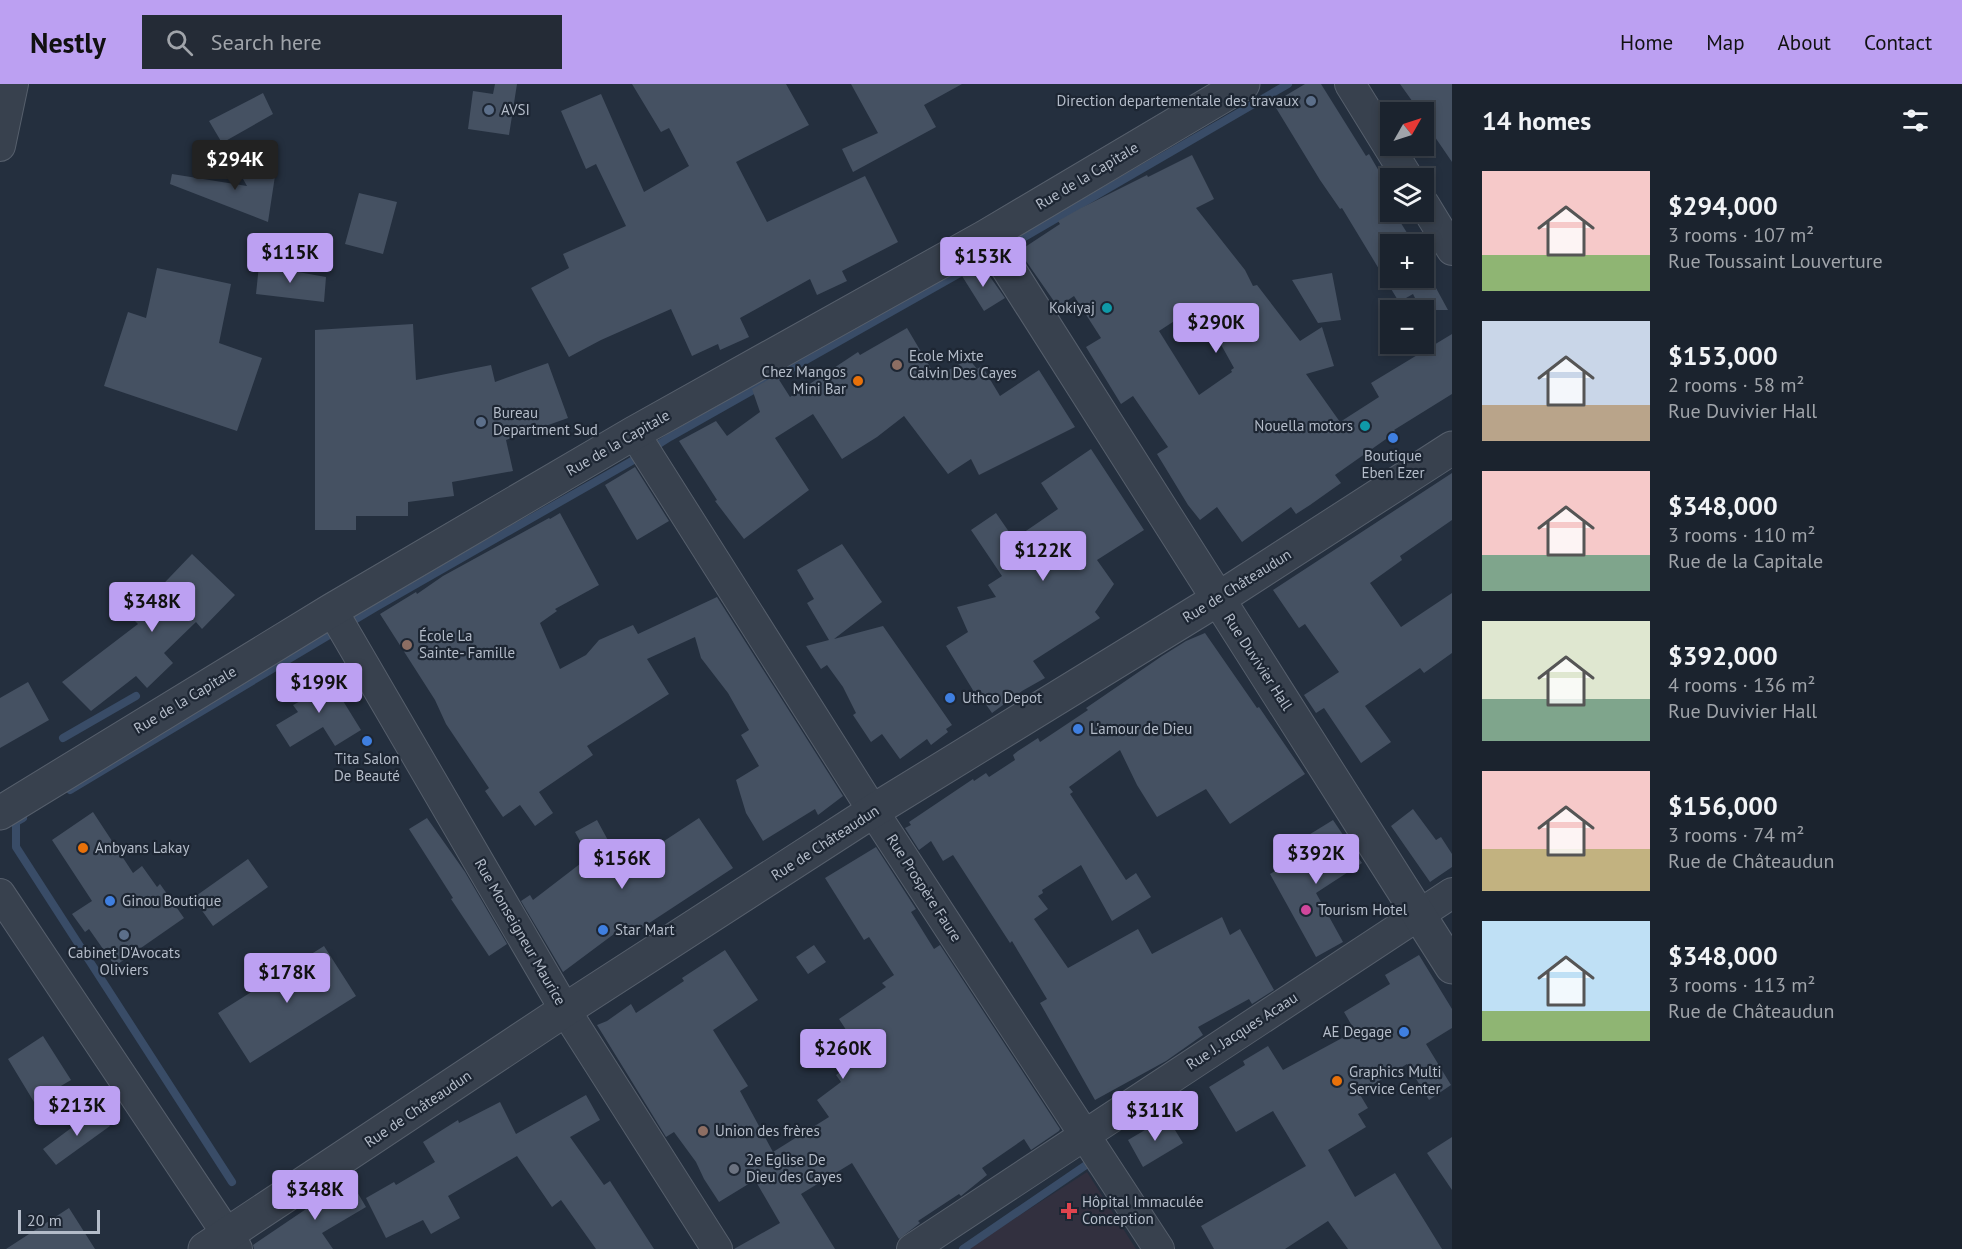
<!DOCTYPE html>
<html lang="en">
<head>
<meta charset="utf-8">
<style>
	:root { --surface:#1b232e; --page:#242b36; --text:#f1f3f6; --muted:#a0a4aa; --line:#39404a; --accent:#bca0f2 }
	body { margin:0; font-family:"PT Sans",sans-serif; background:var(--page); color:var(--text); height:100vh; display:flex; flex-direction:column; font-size:22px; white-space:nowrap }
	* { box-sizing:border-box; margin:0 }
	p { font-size:20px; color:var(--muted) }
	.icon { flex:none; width:33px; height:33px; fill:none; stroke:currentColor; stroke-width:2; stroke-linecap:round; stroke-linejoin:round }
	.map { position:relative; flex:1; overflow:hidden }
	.details { display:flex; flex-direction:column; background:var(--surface); width:510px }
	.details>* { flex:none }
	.needle { width:39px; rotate:51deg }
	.fabs { position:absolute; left:1380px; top:18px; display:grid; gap:12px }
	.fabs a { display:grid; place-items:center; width:54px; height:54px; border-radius:0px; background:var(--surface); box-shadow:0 3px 9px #0003,0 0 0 2px var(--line); font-size:30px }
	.scale { position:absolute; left:18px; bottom:15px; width:82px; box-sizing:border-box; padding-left:6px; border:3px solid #b4bcc9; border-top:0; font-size:16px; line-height:21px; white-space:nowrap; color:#b4bcc9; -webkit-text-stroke:4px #1d2633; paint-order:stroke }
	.price { position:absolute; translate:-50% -51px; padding:0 14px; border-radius:6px; background:var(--accent); color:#111; font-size:20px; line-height:39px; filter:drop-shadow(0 2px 3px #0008) }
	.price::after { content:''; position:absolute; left:50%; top:36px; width:18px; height:14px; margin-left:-9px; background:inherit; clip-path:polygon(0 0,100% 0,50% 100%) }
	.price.selected { background:#222; color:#fff }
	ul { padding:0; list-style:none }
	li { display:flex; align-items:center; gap:18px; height:150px; padding:0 30px }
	li span { display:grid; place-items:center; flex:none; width:168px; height:120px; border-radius:0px; color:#555 }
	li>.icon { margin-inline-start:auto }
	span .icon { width:72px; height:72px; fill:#fffc; stroke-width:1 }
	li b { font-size:26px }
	h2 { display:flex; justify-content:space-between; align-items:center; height:72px; padding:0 30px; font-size:26px }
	header { display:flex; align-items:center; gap:36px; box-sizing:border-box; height:84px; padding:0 30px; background:var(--accent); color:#111 }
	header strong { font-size:28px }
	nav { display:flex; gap:33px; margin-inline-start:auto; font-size:21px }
	.search { width:420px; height:54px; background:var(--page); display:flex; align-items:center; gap:15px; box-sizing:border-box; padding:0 21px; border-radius:0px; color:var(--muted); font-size:22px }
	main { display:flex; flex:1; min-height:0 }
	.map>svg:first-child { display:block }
	.medical { fill:#32303f }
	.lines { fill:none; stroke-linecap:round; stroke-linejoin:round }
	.stream { stroke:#394c67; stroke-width:8 }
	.building { fill:#455162; fill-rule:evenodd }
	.minor-casing { stroke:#565f6c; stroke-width:32 }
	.tertiary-casing { stroke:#565f6c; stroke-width:35 }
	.minor { stroke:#38414e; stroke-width:30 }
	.tertiary { stroke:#38414e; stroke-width:33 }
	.service-dot { fill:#5c6f8a; stroke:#1d2633; stroke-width:2 }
	.culture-dot { fill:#0f9aa8; stroke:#1d2633; stroke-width:2 }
	.education-dot { fill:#8d6e63; stroke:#1d2633; stroke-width:2 }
	.food-dot { fill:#e8710a; stroke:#1d2633; stroke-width:2 }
	.shop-dot { fill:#3f7fe0; stroke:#1d2633; stroke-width:2 }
	.hotel-dot { fill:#d1479c; stroke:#1d2633; stroke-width:2 }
	.worship-dot { fill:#6b7280; stroke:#1d2633; stroke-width:2 }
	.health-dot { fill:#e0444e; stroke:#1d2633; stroke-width:2 }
	.labels { text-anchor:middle; stroke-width:4.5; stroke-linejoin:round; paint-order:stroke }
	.poi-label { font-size:15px; fill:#b4bcc9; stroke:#1d2633; text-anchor:start }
	.street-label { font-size:15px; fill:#b4bcc9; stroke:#1d2633 }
</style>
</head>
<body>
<header>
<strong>Nestly</strong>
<div class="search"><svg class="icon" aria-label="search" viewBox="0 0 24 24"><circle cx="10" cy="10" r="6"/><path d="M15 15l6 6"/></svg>Search here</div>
<nav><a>Home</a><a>Map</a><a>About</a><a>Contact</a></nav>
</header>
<main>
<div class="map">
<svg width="1452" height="1165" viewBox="0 0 1452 1165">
	<rect width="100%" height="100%" fill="#242f3e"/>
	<path class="medical" d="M 1087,1088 L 1136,1165 L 967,1165 Z"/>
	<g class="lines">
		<path class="stream" d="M 1002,166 L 1288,0
			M 63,654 L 136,612
			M 70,706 L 376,523 L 637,374 L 670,353 L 990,172
			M 23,734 L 16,738 L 16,763 L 232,1098
			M 963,1165 L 1089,1079 L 1092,1085"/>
	</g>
	<path class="building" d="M 495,0 L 517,0 L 509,51 L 468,45 L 473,7 L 493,10 Z
		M 632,0 L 786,0 L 809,41 L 736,78 L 767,138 L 865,92 L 898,158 L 842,187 L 847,197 L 817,211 L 810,195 L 740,234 L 749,253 L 720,266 L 718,260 L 692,272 L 671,225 L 601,256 L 569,273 L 531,204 L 569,184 L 563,170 L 626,142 L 596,80 L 586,85 L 561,27 L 601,10 L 644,108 L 689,82 L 669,44 L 661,48 Z
		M 851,0 L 962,0 L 924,21 L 936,43 L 853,88 L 842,65 L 878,49 Z
		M 1305,0 L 1321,0 L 1366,72 L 1369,70 L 1390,106 L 1390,128 L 1394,128 L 1409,152 L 1406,154 L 1410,160 L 1390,160 L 1390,194 L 1424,194 L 1424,182 L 1448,226 L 1421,226 L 1413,210 L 1399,218 L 1342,124 L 1340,125 L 1320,96 L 1273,19 Z
		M 1400,0 L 1452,0 L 1452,78 L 1424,37 L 1424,28 L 1420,28 Z
		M 263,9 L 273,30 L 222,59 L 209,37 Z
		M 1192,71 L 1214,115 L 1196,124 L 1245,186 L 1253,202 L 1257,201 L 1300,257 L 1322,243 L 1334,282 L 1306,290 L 1340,338 L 1379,313 L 1371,299 L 1452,250 L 1452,310 L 1394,346 L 1396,348 L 1335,391 L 1341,399 L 1310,421 L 1296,430 L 1291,423 L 1242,458 L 1217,423 L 1200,436 L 1188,421 L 1157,370 L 1168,363 L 1133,312 L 1121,320 L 1086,263 L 1101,254 L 1074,212 L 1058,223 L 1019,167 L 1060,140 L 1058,137 L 1081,124 L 1147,91 L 1148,93 ZM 1199,221 L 1234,284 L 1231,286 L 1232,288 L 1199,311 L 1159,247 Z
		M 234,79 L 275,92 L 268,138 L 170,100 L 172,90 L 247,102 Z
		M 359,109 L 397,118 L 383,170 L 345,160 Z
		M 981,180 L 1005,214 L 984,227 L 962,192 Z
		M 259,181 L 326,193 L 324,218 L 256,210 Z
		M 157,184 L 231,200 L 219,259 L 262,274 L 237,347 L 104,302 L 128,228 L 146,234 Z
		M 1332,189 L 1341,236 L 1318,239 L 1292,196 Z
		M 413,240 L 416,296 L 491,281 L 495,298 L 548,279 L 568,334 L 506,356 L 513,387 L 452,398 L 454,412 L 408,418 L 408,432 L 356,432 L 356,446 L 315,446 L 315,246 Z
		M 907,244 L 936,293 L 969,275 L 977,285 L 982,282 L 1000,312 L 1039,286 L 1075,343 L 979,391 L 971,375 L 948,390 L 904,332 L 877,353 L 842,375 L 813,330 L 775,354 L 809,406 L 744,455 L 715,417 L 717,416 L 679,357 L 716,337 L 727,352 L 760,328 L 752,305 L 776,291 L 790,313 L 858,268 L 860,271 Z
		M 1091,365 L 1144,446 L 1097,476 L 1114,500 L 1095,528 L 1100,534 L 1033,577 L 1045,594 L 1022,607 L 992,629 L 985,619 L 982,621 L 946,562 L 968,548 L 957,523 L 996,513 L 988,501 L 1002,492 L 971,446 L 996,429 L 1014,455 L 1058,425 L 1041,399 Z
		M 635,383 L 669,437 L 637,456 L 605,401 Z
		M 1452,389 L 1452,436 L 1400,472 L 1402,476 L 1370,499 L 1401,543 L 1452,509 L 1452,569 L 1424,589 L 1420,584 L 1365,622 L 1391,658 L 1361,679 L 1324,624 L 1316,629 L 1304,611 L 1339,588 L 1305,540 L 1299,544 L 1273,506 Z
		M 560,429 L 599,501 L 555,525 L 557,527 L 540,539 L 560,585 L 586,571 L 599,556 L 633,541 L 638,550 L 717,513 L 843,712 L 818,731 L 815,725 L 763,757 L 746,729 L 736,696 L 759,682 L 741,651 L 749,646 L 728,609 L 701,574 L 695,553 L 647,575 L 669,610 L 587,662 L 593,671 L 539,708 L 553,729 L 535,742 L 520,721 L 503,733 L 485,707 L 489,704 L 446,640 L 435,616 L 380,530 L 416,508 L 417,510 L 443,492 L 549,434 L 550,435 Z
		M 842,460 L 882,518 L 834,555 L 883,542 L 952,641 L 946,645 L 948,648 L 931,661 L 927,655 L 900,675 L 882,650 L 871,658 L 853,631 L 856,629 L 843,603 L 827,581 L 821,585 L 806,562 L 829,556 L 807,519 L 814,515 L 797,486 Z
		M 192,470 L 235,511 L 202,545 L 196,538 L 164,569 L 173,579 L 147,604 L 136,592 L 91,627 L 62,598 L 138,540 L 120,522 L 136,507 L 147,517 Z
		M 1205,549 L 1257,624 L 1259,623 L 1305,690 L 1230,740 L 1206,705 L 1157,733 L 1137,701 L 1120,666 L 1069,703 L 1073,708 L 1070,710 L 1126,796 L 1136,789 L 1151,813 L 1112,837 L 1081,781 L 1042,806 L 1043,809 L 1038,812 L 1048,825 L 1034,835 L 1068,884 L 1138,845 L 1152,870 L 1222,833 L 1230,851 L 1240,845 L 1274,906 L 1252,920 L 1249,915 L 1198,943 L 1203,951 L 1166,977 L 1095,1016 L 1040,919 L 1047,915 L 1012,857 L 1010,859 L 953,771 L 943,777 L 931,757 L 919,766 L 905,744 L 911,741 L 909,738 L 973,695 L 974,697 L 986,689 L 989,693 L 1015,676 L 1013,671 L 1018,667 L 1038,654 L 1040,658 L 1088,626 L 1086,624 L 1162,572 L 1186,557 Z
		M 324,586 L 361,646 L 335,662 L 323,643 L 290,663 L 276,641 L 298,628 L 293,621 L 306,614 L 299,602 Z
		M 28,598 L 49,636 L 0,664 L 0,614 Z
		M 1413,725 L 1436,756 L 1441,753 L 1452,770 L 1452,783 L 1430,798 L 1391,742 Z
		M 93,728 L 133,789 L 142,782 L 157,803 L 160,800 L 184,834 L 115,882 L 89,845 L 85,848 L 72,830 L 92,817 L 52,756 Z
		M 427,734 L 465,788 L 507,860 L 489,872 L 451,815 L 453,814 L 409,745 Z
		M 699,734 L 733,784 L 631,851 L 626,841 L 563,888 L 521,817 L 530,811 L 533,816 L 589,773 L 575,748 L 597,736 L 623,784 Z
		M 1333,736 L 1362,779 L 1316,809 L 1343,858 L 1316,873 L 1270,790 L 1315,764 L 1307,752 Z
		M 876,763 L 916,825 L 911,828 L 934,865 L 940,861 L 1060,1045 L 1059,1047 L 1031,1066 L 1024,1055 L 982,1084 L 987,1091 L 961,1112 L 959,1110 L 918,1137 L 920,1139 L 899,1155 L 852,1079 L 801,1110 L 835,1165 L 734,1165 L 780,1139 L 755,1096 L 719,1118 L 704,1095 L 696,1078 L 674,1048 L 666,1053 L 597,941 L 607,937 L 631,920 L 636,929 L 684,897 L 682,894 L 725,866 L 758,916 L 713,946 L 748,1002 L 740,1007 L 773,1068 L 829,1033 L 817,1016 L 841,998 L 836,991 L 863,972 L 839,935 L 886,903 L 882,899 L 894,891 L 869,853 L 864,856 L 825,794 Z
		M 248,775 L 268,803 L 213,842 L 193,814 Z
		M 814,861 L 826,878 L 808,890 L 796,873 Z
		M 324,862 L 356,912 L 250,979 L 218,929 Z
		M 1419,871 L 1452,925 L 1452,944 L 1426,960 L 1451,1001 L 1429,1016 L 1407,980 L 1359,1009 L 1368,1024 L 1358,1030 L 1366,1043 L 1328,1066 L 1355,1113 L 1395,1089 L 1442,1165 L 1348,1165 L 1328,1137 L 1285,1165 L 1214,1165 L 1201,1142 L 1306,1082 L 1273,1027 L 1236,1048 L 1209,1003 L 1245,981 L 1243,977 L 1268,962 L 1283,986 L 1355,947 L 1344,928 L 1390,900 L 1385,891 Z
		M 43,952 L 71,996 L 34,1018 L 8,975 Z
		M 586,1011 L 600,1036 L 570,1053 L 604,1101 L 610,1097 L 654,1165 L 596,1165 L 561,1116 L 552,1123 L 517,1072 L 448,1112 L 460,1134 L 431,1150 L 423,1136 L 386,1154 L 366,1114 L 394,1098 L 396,1101 L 435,1078 L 423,1058 L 458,1036 L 459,1039 L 500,1018 L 516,1050 Z
		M 98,1024 L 110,1042 L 56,1081 L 43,1065 Z
		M 1167,1033 L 1183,1059 L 1143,1083 L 1128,1056 Z
		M 1452,1053 L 1452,1106 L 1427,1069 Z
		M 350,1096 L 366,1123 L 322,1149 L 333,1165 L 254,1165 L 253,1161 L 312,1121 L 311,1119 Z
		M 69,1124 L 95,1165 L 6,1165 Z"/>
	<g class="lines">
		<g class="minor-casing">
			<path id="minor" d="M 1350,0 L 1408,94
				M 0,62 L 13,0
				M 1424,120 L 1452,166
				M 634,349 L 873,727 L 1159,1165
				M 332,526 L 565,926 L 717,1165
				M 0,810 L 237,1165
				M 912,1165 L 1452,809"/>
		</g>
		<g class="tertiary-casing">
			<path id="tertiary" d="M 985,153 L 1008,184 L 1452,883
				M 0,729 L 332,526 L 634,349 L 985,153 L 1243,0
				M 205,1165 L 565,926 L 873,727 L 1218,515 L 1452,364"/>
		</g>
		<use href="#minor" class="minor"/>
		<use href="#tertiary" class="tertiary"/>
	</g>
	<g class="service-dot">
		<circle cx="1311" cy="17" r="6"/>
		<circle cx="489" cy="26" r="6"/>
		<circle cx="481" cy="338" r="6"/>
		<circle cx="124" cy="851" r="6"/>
	</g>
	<g class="culture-dot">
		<circle cx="1107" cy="224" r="6"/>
		<circle cx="1365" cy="342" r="6"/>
	</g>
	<g class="education-dot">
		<circle cx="897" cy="281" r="6"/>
		<circle cx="407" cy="561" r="6"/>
		<circle cx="703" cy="1047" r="6"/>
	</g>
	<g class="food-dot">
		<circle cx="858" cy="297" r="6"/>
		<circle cx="83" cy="764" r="6"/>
		<circle cx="1337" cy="997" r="6"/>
	</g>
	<g class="shop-dot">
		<circle cx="1393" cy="354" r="6"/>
		<circle cx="950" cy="614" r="6"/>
		<circle cx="1078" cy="645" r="6"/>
		<circle cx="367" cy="657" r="6"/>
		<circle cx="110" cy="817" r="6"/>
		<circle cx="603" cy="846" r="6"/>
		<circle cx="1404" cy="948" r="6"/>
	</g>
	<circle class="hotel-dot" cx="1306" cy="826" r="6"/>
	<circle class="worship-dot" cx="734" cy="1085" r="6"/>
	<path class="health-dot" d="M1066 1118h6v6h6v6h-6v6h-6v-6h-6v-6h6z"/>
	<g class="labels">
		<g class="poi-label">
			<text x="1299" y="22" text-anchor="end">Direction departementale des travaux</text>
			<text x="501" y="31">AVSI</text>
			<text x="1095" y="229" text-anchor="end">Kokiyaj</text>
			<text x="909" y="277">Ecole Mixte<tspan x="909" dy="17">Calvin Des Cayes</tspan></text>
			<text x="846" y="293" text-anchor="end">Chez Mangos<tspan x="846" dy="17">Mini Bar</tspan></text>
			<text x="493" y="334">Bureau<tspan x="493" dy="17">Department Sud</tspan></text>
			<text x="1353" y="347" text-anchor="end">Nouella motors</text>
			<text x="1393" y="377" text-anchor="middle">Boutique<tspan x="1393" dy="17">Eben Ezer</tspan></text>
			<text x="419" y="557">École La<tspan x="419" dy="17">Sainte- Famille</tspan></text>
			<text x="962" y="619">Uthco Depot</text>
			<text x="1090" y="650">L'amour de Dieu</text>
			<text x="367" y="680" text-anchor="middle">Tita Salon<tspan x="367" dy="17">De Beauté</tspan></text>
			<text x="95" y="769">Anbyans Lakay</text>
			<text x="122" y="822">Ginou Boutique</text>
			<text x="1318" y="831">Tourism Hotel</text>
			<text x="615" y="851">Star Mart</text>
			<text x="124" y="874" text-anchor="middle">Cabinet D'Avocats<tspan x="124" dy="17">Oliviers</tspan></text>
			<text x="1392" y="953" text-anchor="end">AE Degage</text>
			<text x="1349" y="993">Graphics Multi<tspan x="1349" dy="17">Service Center</tspan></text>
			<text x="715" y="1052">Union des frères</text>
			<text x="746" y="1081">2e Eglise De<tspan x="746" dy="17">Dieu des Cayes</tspan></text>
			<text x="1082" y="1123">Hôpital Immaculée<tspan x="1082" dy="17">Conception</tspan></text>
		</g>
		<g class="street-label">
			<text transform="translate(1087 92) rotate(-31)" y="5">Rue de la Capitale</text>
			<text transform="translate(618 359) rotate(-30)" y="5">Rue de la Capitale</text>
			<text transform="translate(1237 502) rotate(-32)" y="5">Rue de Châteaudun</text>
			<text transform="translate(1258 578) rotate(57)" y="5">Rue Duvivier Hall</text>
			<text transform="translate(185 616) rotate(-31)" y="5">Rue de la Capitale</text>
			<text transform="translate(825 759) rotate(-33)" y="5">Rue de Châteaudun</text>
			<text transform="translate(924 804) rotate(57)" y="5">Rue Prospère Faure</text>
			<text transform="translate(520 848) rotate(60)" y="5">Rue Monseigneur Maurice</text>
			<text transform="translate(1242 947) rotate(-33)" y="5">Rue J. Jacques Acaau</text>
			<text transform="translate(418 1025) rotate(-34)" y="5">Rue de Châteaudun</text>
		</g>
	</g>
</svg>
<div class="fabs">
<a><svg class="needle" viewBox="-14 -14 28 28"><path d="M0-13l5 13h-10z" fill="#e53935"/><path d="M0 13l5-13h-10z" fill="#a0a4aa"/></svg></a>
<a><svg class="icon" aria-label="layers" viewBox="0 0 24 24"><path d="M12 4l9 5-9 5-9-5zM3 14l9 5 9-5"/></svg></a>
<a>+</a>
<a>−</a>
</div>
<div class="scale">20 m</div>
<b class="price selected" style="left:235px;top:107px">$294K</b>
<b class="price" style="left:290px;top:200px">$115K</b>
<b class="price" style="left:983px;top:204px">$153K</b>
<b class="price" style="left:1216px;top:270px">$290K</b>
<b class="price" style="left:1043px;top:498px">$122K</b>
<b class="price" style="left:152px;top:549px">$348K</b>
<b class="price" style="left:319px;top:630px">$199K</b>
<b class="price" style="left:1316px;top:801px">$392K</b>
<b class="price" style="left:622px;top:806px">$156K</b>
<b class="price" style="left:287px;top:920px">$178K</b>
<b class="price" style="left:843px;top:996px">$260K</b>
<b class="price" style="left:77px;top:1053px">$213K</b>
<b class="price" style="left:1155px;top:1058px">$311K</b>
<b class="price" style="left:315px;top:1137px">$348K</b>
</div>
<section class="details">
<h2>14 homes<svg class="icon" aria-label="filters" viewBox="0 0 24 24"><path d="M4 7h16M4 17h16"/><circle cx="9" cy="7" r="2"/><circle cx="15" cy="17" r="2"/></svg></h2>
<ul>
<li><span style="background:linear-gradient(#f6c9c9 70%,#8fb573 0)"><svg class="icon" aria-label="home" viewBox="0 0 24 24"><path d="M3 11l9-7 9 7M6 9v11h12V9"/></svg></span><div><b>$294,000</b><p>3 rooms · 107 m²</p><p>Rue Toussaint Louverture</p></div></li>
<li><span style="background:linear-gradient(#c9d6e8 70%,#b9a48a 0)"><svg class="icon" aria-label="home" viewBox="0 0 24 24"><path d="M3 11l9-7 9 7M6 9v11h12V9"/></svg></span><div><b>$153,000</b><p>2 rooms · 58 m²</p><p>Rue Duvivier Hall</p></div></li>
<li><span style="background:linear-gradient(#f6c9c9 70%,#7fa58c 0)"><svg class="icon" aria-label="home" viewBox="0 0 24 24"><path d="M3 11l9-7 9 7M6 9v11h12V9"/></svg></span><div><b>$348,000</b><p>3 rooms · 110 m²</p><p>Rue de la Capitale</p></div></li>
<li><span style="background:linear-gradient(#dfe7d0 65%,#7fa58c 0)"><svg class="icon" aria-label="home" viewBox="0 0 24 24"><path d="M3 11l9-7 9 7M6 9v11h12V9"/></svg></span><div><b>$392,000</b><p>4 rooms · 136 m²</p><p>Rue Duvivier Hall</p></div></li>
<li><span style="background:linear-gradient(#f6c9c9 65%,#c2b280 0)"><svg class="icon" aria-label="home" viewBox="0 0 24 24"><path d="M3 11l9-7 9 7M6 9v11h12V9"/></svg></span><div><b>$156,000</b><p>3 rooms · 74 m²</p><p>Rue de Châteaudun</p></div></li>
<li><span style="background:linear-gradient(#bfe0f5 75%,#8fb573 0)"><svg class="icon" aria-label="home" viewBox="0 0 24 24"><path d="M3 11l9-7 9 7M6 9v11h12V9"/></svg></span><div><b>$348,000</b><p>3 rooms · 113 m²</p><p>Rue de Châteaudun</p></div></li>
</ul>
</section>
</main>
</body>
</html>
